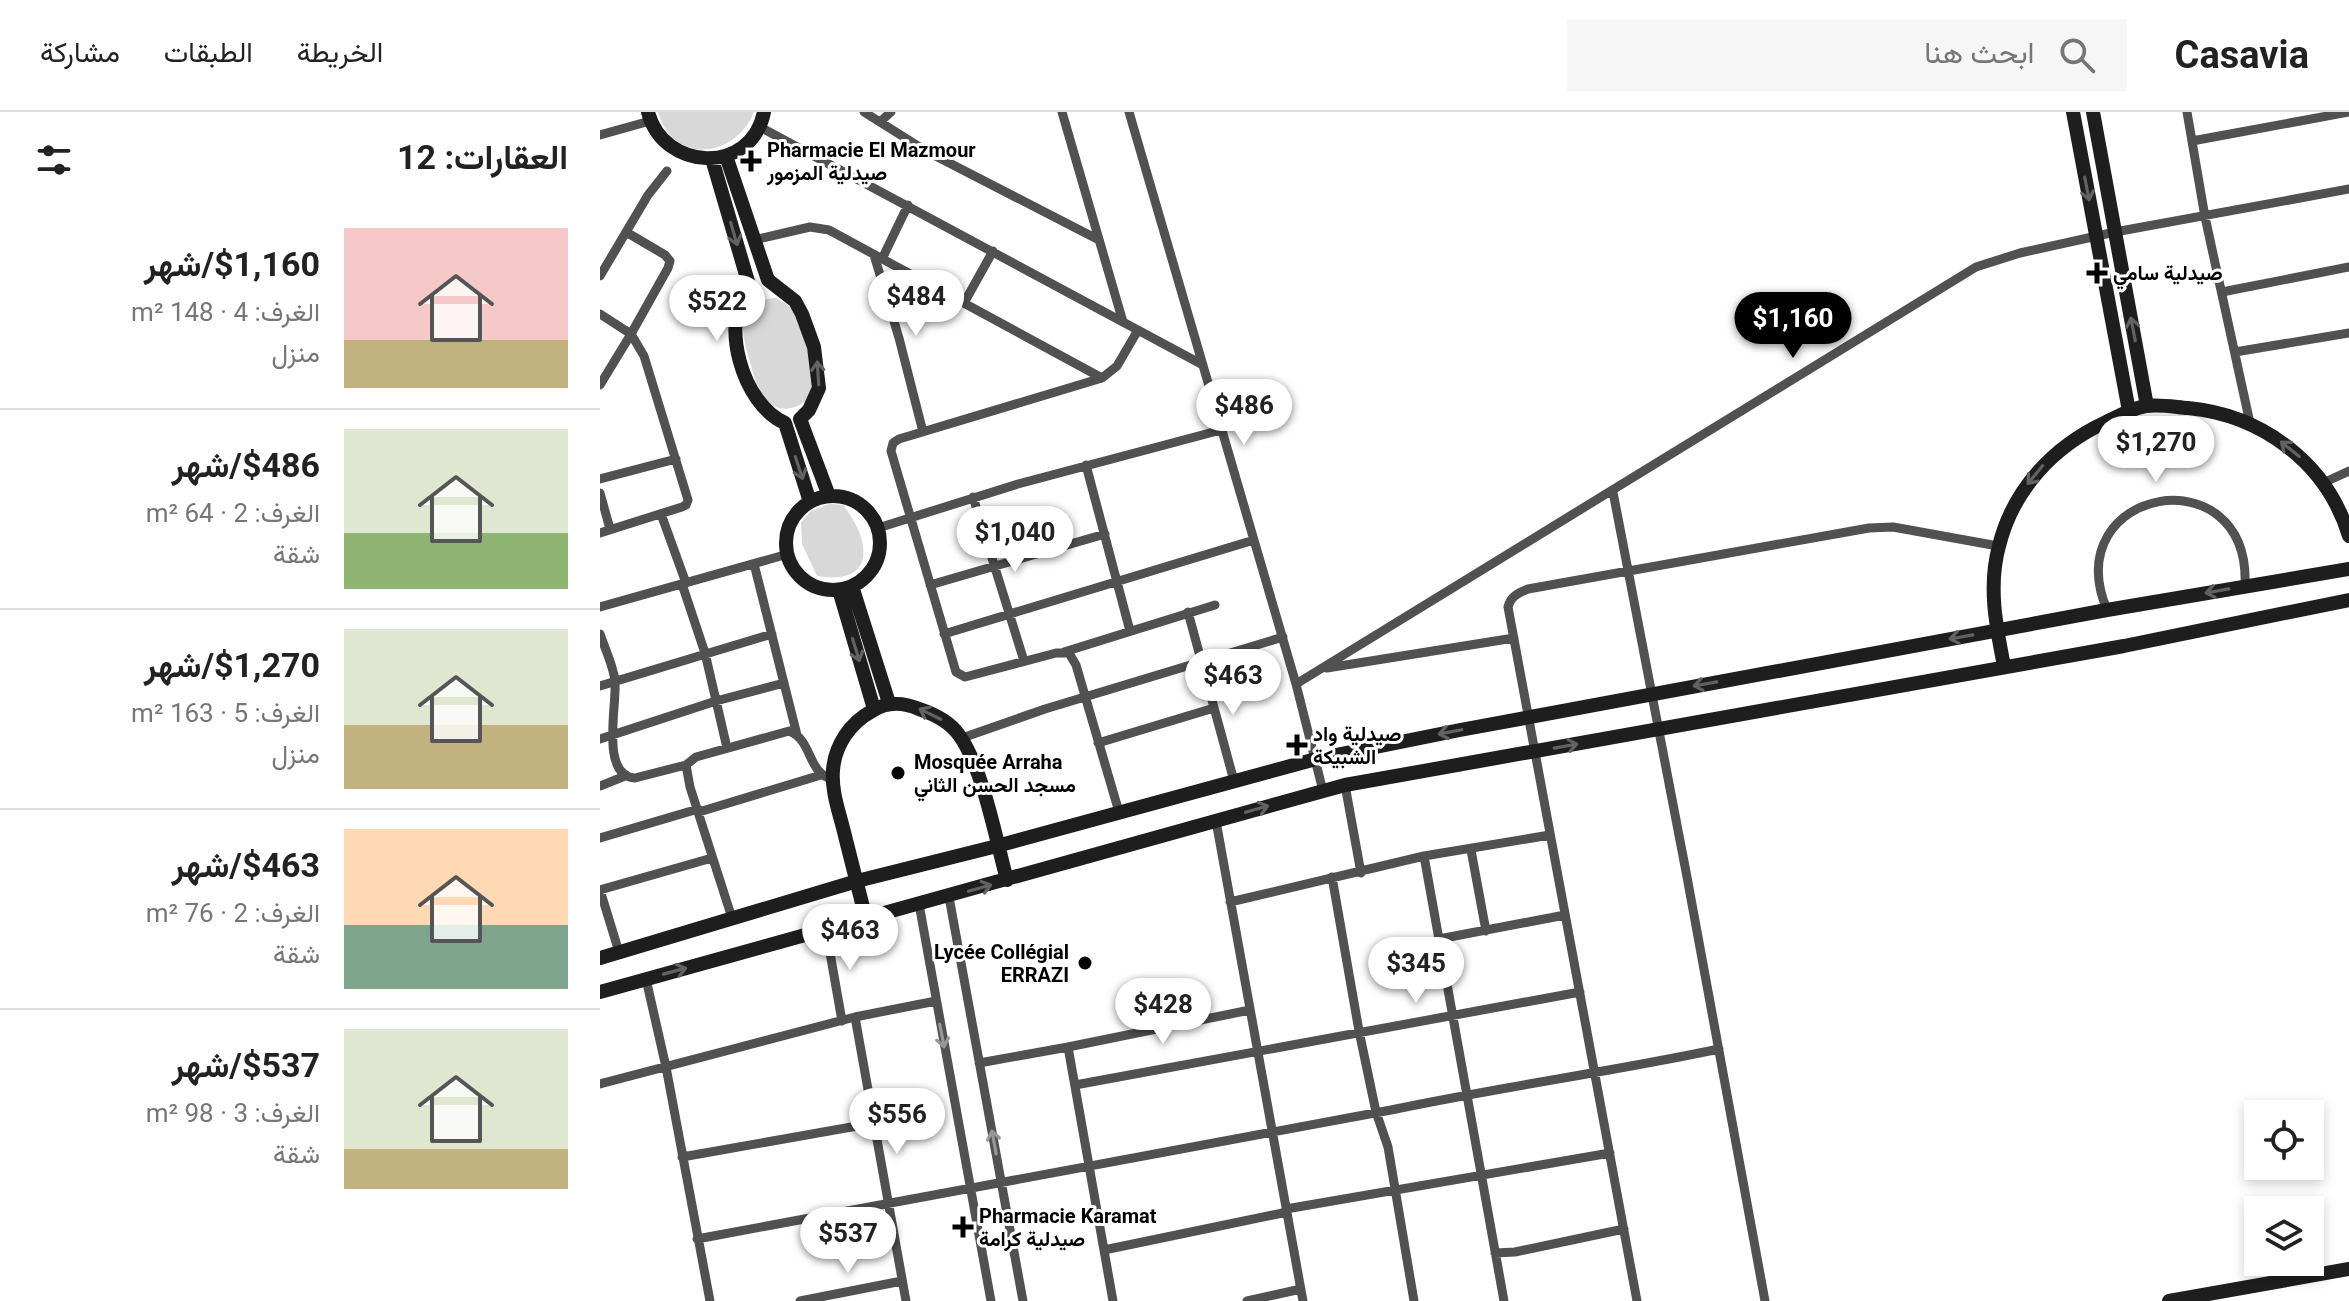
<!DOCTYPE html>
<html lang="ar">
<head>
<meta charset="utf-8">
<style>
	:root { --surface:#fff; --page:#f6f6f6; --text:#222; --muted:#767676; --line:#e0e0e0; --accent:#000 }
	body { margin:0; font-family:Roboto,Vazirmatn,sans-serif; background:var(--page); color:var(--text); direction:rtl; height:100vh; display:flex; flex-direction:column; font-size:30px; white-space:nowrap }
	* { box-sizing:border-box; margin:0 }
	p { font-size:26px; color:var(--muted) }
	.icon { flex:none; width:44px; height:44px; fill:none; stroke:currentColor; stroke-width:2; stroke-linecap:round; stroke-linejoin:round }
	.map { position:relative; flex:1; overflow:hidden; direction:ltr }
	.side { display:flex; flex-direction:column; background:var(--surface); width:600px }
	.side>* { flex:none }
	.tools { position:absolute; left:1644px; top:988px; display:grid; gap:16px }
	.tools a { display:grid; place-items:center; width:80px; height:80px; border-radius:0px; background:var(--surface); box-shadow:0 4px 12px #0003; font-size:40px }
	.price { position:absolute; translate:-50% -68px; padding:0 18px; border-radius:28px; background:#fff; color:#222; font-size:26px; line-height:52px; filter:drop-shadow(0 2px 4px #0008) }
	.price::after { content:''; position:absolute; left:50%; top:48px; width:24px; height:18px; margin-left:-12px; background:inherit; clip-path:polygon(0 0,100% 0,50% 100%) }
	.price.active { background:var(--accent); color:#fff }
	ul { padding:0; list-style:none }
	li { display:flex; align-items:center; gap:24px; height:200px; padding:0 32px }
	li+li { border-top:2px solid var(--line) }
	li span { display:grid; place-items:center; flex:none; width:224px; height:160px; border-radius:0px; color:#555 }
	li>.icon { margin-inline-start:auto }
	span .icon { width:96px; height:96px; fill:#fffc; stroke-width:1 }
	li b { font-size:34px }
	h2 { display:flex; justify-content:space-between; align-items:center; height:96px; padding:0 32px; font-size:34px }
	header { display:flex; align-items:center; gap:48px; box-sizing:border-box; height:112px; padding:0 40px; background:var(--surface); border-bottom:2px solid var(--line) }
	header strong { font-size:38px }
	nav { display:flex; gap:44px; margin-inline-start:auto; font-size:28px }
	.search { width:560px; height:72px; background:var(--page); display:flex; align-items:center; gap:20px; box-sizing:border-box; padding:0 28px; border-radius:0px; color:var(--muted); font-size:30px }
	main { display:flex; flex:1; min-height:0 }
	.map>svg:first-child { display:block }
	.green { fill:#d8d8d8 }
	.lines { fill:none; stroke-linecap:round; stroke-linejoin:round }
	.street { stroke:#515151; stroke-width:9 }
	.secondary { stroke:#1e1e1e; stroke-width:14 }
	.oneway { stroke:#626262 }
	.oneway2 { stroke:#979797 }
	.poi-dot { fill:#000; stroke:#fff; stroke-width:3 }
	.labels { text-anchor:middle; stroke-width:6; stroke-linejoin:round; paint-order:stroke }
	.poi-label { font-size:20px; font-weight:bold; fill:#000; stroke:#fff; text-anchor:start }
</style>
</head>
<body>
<header>
<strong>Casavia</strong>
<div class="search"><svg class="icon" aria-label="search" viewBox="0 0 24 24"><circle cx="10" cy="10" r="6"/><path d="M15 15l6 6"/></svg>ابحث هنا</div>
<nav><a>الخريطة</a><a>الطبقات</a><a>مشاركة</a></nav>
</header>
<main>
<div class="map">
<svg width="1749" height="1189" viewBox="0 0 1749 1189">
	<rect width="100%" height="100%" fill="#fff"/>
	<path class="green" d="M 58,0 L 154,0 C 135,47 73,53 58,0 Z
		M 176,186 C 183,190 191,194 195,201 C 200,209 202,221 205,231 C 211,251 224,285 195,295 C 164,305 156,271 150,250 C 141,219 133,189 176,186 Z
		M 229,392 L 243,393 C 271,428 277,474 217,464 L 202,432 L 201,410 L 211,399 Z"/>
	<g class="lines">
		<path class="street" d="M 264,0 L 326,39 L 499,128
			M 462,0 L 523,210
			M 529,0 L 696,572 L 723,679
			M 1587,0 L 1605,105 L 1650,311
			M 281,9 L 291,0
			M 160,15 L 603,253
			M 0,23 L 50,9
			M 1592,29 L 1749,0
			M 154,128 L 210,115 L 229,118 L 502,266 L 517,254 L 538,218
			M 274,143 L 299,226 L 323,320
			M 282,147 L 308,93
			M 0,164 L 48,83 L 67,59
			M 1622,180 L 1749,155
			M 364,191 L 393,139
			M 0,202 L 31,222 L 0,273
			M 1635,240 L 1749,221
			M 502,266 L 299,327 L 293,331 L 291,339 L 356,560 L 365,565 L 456,541 L 469,541 L 476,553 L 519,700
			M 486,353 L 530,519
			M 0,367 L 76,347
			M 1723,371 L 1749,359
			M 1013,380 L 1087,765 L 1165,1189
			M 0,381 L 10,417
			M 373,385 L 424,549
			M 61,402 L 86,471
			M 278,416 L 418,372 L 621,318
			M 0,421 L 82,395 L 86,393 L 88,388 L 44,244 L 31,222 L 68,156 L 70,149 L 65,143 L 26,120
			M 154,452 L 197,623
			M 82,472 L 105,541 L 127,636
			M 330,473 L 505,422
			M 0,495 L 188,442
			M 1507,498 C 1456,375 1651,340 1645,474
			M 588,500 L 634,669
			M 0,522 C 5,537 14,555 15,570 C 17,593 0,664 35,666 L 86,653
			M 344,522 L 654,428
			M 464,540 L 615,493
			M 727,556 L 914,526
			M 696,572 L 1376,155 L 1420,141 L 1515,120 L 1749,77
			M 0,574 L 172,522
			M 362,626 L 445,597 L 683,525
			M 0,627 L 116,589 L 184,571
			M 498,631 L 614,596
			M 745,673 L 761,761
			M 0,674 L 25,664
			M 99,700 L 221,663
			M 616,709 L 703,1189
			M 0,726 L 98,697
			M 871,738 L 886,819
			M 824,744 L 904,1189
			M 732,765 L 759,919 L 776,1000 L 788,1035 L 814,1189
			M 0,778 L 112,746
			M 0,778 L 19,840
			M 349,785 L 423,1189
			M 630,790 L 824,744 L 950,723
			M 319,792 L 391,1189
			M 132,806 L 90,675 L 86,653 L 96,645 L 189,619 C 213,628 207,661 232,667
			M 226,818 L 242,909
			M 839,827 L 965,803
			M 46,867 L 66,955 L 110,1189
			M 255,905 L 306,1189
			M 468,935 L 650,898
			M 379,951 L 468,935 L 513,1189
			M 0,972 L 255,905 L 336,889
			M 475,973 L 980,880
			M 82,1045 L 274,1011
			M 686,1097 L 1010,1041
			M 97,1127 L 791,998 C 900,975 1010,960 1119,937
			M 504,1138 L 687,1100
			M 895,1141 L 915,1140 L 1024,1117
			M 200,1189 L 302,1169
			M 647,1189 L 701,1177
			M 1037,1189 L 908,495 C 911,484 918,481 928,477 L 1269,416 L 1293,415 L 1398,434"/>
		<path class="secondary" d="M 48,0 C 63,59 151,64 164,0
			M 1473,0 L 1529,299
			M 1493,0 L 1547,294
			M 126,44 L 168,168 L 195,189 L 202,202 L 214,235 L 219,276 L 209,298 L 200,307 L 229,384
			M 112,47 L 149,173 C 119,210 142,292 185,311 L 210,390
			M186 431a47 47 0 1 1 94 0a47 47 0 1 1-94 0Z
			M 252,474 L 289,591
			M 239,478 L 274,597
			M 1404,554 C 1396,514 1388,474 1399,434 C 1413,377 1454,334 1506,310 C 1519,304 1532,296 1546,294 C 1559,292 1575,295 1588,296 C 1662,303 1727,351 1749,424
			M 266,807 C 259,779 252,751 245,724 C 240,702 231,680 233,658 C 235,633 250,611 272,599 C 286,590 303,590 319,597 C 334,602 350,610 359,623 C 383,656 396,728 407,768
			M 0,846 L 257,769 L 397,734 L 716,647 L 860,618 L 1507,498 L 1749,457
			M 0,880 L 745,673 L 1524,534 L 1749,488
			M 1569,1189 L 1749,1157"/>
	</g>
	<defs><path id="oneway-shaft" d="M-6 0H5M1.5-3L5.5 0L1.5 3" fill="none" stroke-width="1.6" stroke-linecap="round" stroke-linejoin="round" transform="scale(2)"/></defs>
	<g class="oneway">
		<use href="#oneway-shaft" transform="translate(1487 77) rotate(79)"/>
		<use href="#oneway-shaft" transform="translate(134 122) rotate(74)"/>
		<use href="#oneway-shaft" transform="translate(1533 217) rotate(-101)"/>
		<use href="#oneway-shaft" transform="translate(218 261) rotate(-94)"/>
		<use href="#oneway-shaft" transform="translate(1690 337) rotate(-141)"/>
		<use href="#oneway-shaft" transform="translate(199 356) rotate(72)"/>
		<use href="#oneway-shaft" transform="translate(1435 363) rotate(129)"/>
		<use href="#oneway-shaft" transform="translate(1617 479) rotate(170)"/>
		<use href="#oneway-shaft" transform="translate(1361 525) rotate(170)"/>
		<use href="#oneway-shaft" transform="translate(256 538) rotate(73)"/>
		<use href="#oneway-shaft" transform="translate(1105 572) rotate(170)"/>
		<use href="#oneway-shaft" transform="translate(330 602) rotate(-154)"/>
		<use href="#oneway-shaft" transform="translate(850 620) rotate(169)"/>
		<use href="#oneway-shaft" transform="translate(966 634) rotate(-10)"/>
		<use href="#oneway-shaft" transform="translate(657 697) rotate(-16)"/>
		<use href="#oneway-shaft" transform="translate(380 776) rotate(-16)"/>
		<use href="#oneway-shaft" transform="translate(75 859) rotate(-15)"/>
	</g>
	<g class="oneway2">
		<use href="#oneway-shaft" transform="translate(342 924) rotate(79)"/>
		<use href="#oneway-shaft" transform="translate(394 1030) rotate(-100)"/>
	</g>
	<g class="poi-dot">
		<path d="M147 37h8v8h8v8h-8v8h-8v-8h-8v-8h8z"/>
		<path d="M1493 149h8v8h8v8h-8v8h-8v-8h-8v-8h8z"/>
		<path d="M693 621h8v8h8v8h-8v8h-8v-8h-8v-8h8z"/>
		<circle cx="298" cy="661" r="8"/>
		<circle cx="485" cy="851" r="8"/>
		<path d="M359 1103h8v8h8v8h-8v8h-8v-8h-8v-8h8z"/>
	</g>
	<g class="labels">
		<g class="poi-label">
			<text x="167" y="45">Pharmacie El Mazmour<tspan x="167" dy="23">صيدلية المزمور</tspan></text>
			<text x="1513" y="168">صيدلية سامي</text>
			<text x="713" y="629">صيدلية واد<tspan x="713" dy="23">الشبيكة</tspan></text>
			<text x="314" y="657">Mosquée Arraha<tspan x="314" dy="23">مسجد الحسن الثاني</tspan></text>
			<text x="469" y="847" text-anchor="end">Lycée Collégial<tspan x="469" dy="23">ERRAZI</tspan></text>
			<text x="379" y="1111">Pharmacie Karamat<tspan x="379" dy="23">صيدلية كرامة</tspan></text>
		</g>
	</g>
</svg>
<div class="tools">
<a><svg class="icon" aria-label="locate" viewBox="0 0 24 24"><circle cx="12" cy="12" r="6"/><path d="M12 2v4M12 18v4M2 12h4M18 12h4"/></svg></a>
<a><svg class="icon" aria-label="layers" viewBox="0 0 24 24"><path d="M12 4l9 5-9 5-9-5zM3 14l9 5 9-5"/></svg></a>
</div>
<b class="price" style="left:316px;top:226px">$484</b>
<b class="price" style="left:117px;top:231px">$522</b>
<b class="price active" style="left:1193px;top:248px">$1,160</b>
<b class="price" style="left:644px;top:335px">$486</b>
<b class="price" style="left:1556px;top:372px">$1,270</b>
<b class="price" style="left:415px;top:462px">$1,040</b>
<b class="price" style="left:633px;top:605px">$463</b>
<b class="price" style="left:250px;top:860px">$463</b>
<b class="price" style="left:816px;top:893px">$345</b>
<b class="price" style="left:563px;top:934px">$428</b>
<b class="price" style="left:297px;top:1044px">$556</b>
<b class="price" style="left:248px;top:1163px">$537</b>
</div>
<section class="side">
<h2>العقارات: 12<svg class="icon" aria-label="filters" viewBox="0 0 24 24"><path d="M4 7h16M4 17h16"/><circle cx="9" cy="7" r="2"/><circle cx="15" cy="17" r="2"/></svg></h2>
<ul>
<li><span style="background:linear-gradient(#f6c9c9 70%,#c2b280 0)"><svg class="icon" aria-label="home" viewBox="0 0 24 24"><path d="M3 11l9-7 9 7M6 9v11h12V9"/></svg></span><div><b>$1,160/شهر</b><p>الغرف: 4 · 148 m²</p><p>منزل</p></div></li>
<li><span style="background:linear-gradient(#dfe7d0 65%,#8fb573 0)"><svg class="icon" aria-label="home" viewBox="0 0 24 24"><path d="M3 11l9-7 9 7M6 9v11h12V9"/></svg></span><div><b>$486/شهر</b><p>الغرف: 2 · 64 m²</p><p>شقة</p></div></li>
<li><span style="background:linear-gradient(#dfe7d0 60%,#c2b280 0)"><svg class="icon" aria-label="home" viewBox="0 0 24 24"><path d="M3 11l9-7 9 7M6 9v11h12V9"/></svg></span><div><b>$1,270/شهر</b><p>الغرف: 5 · 163 m²</p><p>منزل</p></div></li>
<li><span style="background:linear-gradient(#ffd9b3 60%,#7fa58c 0)"><svg class="icon" aria-label="home" viewBox="0 0 24 24"><path d="M3 11l9-7 9 7M6 9v11h12V9"/></svg></span><div><b>$463/شهر</b><p>الغرف: 2 · 76 m²</p><p>شقة</p></div></li>
<li><span style="background:linear-gradient(#dfe7d0 75%,#c2b280 0)"><svg class="icon" aria-label="home" viewBox="0 0 24 24"><path d="M3 11l9-7 9 7M6 9v11h12V9"/></svg></span><div><b>$537/شهر</b><p>الغرف: 3 · 98 m²</p><p>شقة</p></div></li>
</ul>
</section>
</main>
</body>
</html>
